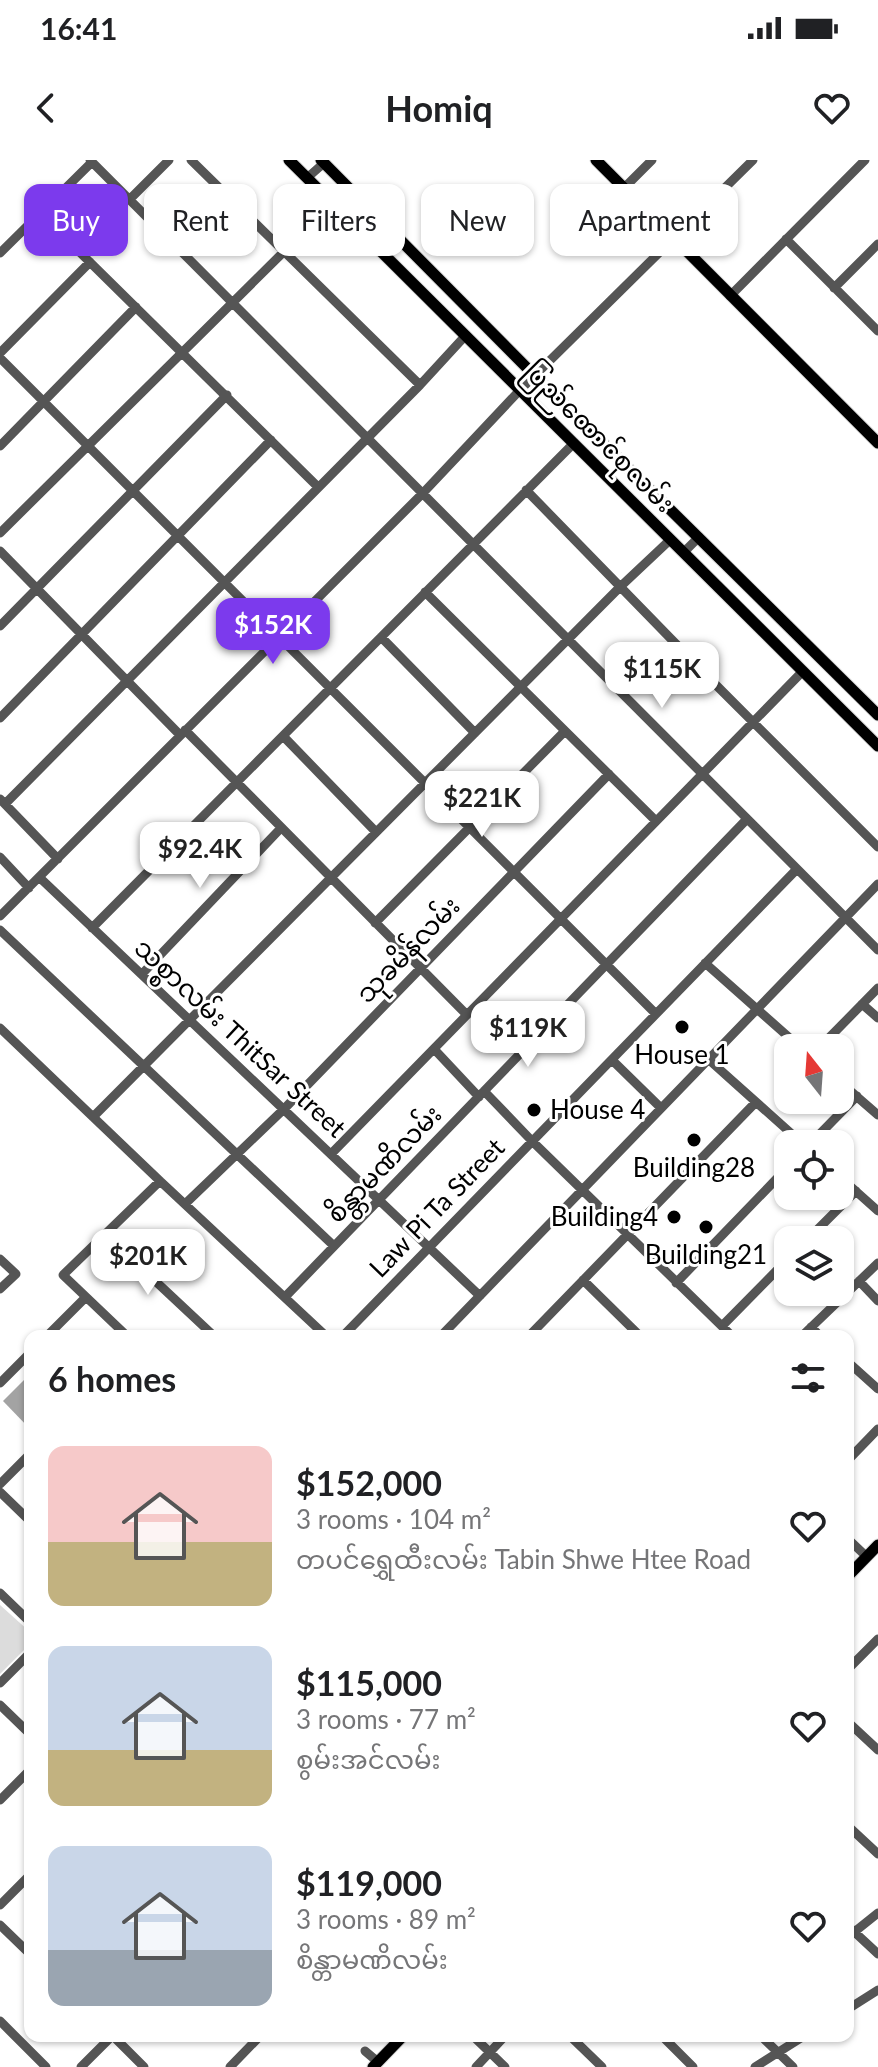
<!DOCTYPE html>
<html lang="en">
<head>
<meta charset="utf-8">
<style>
	:root { --surface:#fff; --page:#f2f2f2; --text:#202124; --muted:#757577; --accent:#7c3aed }
	body { margin:0; font-family:Lato,"Noto Sans Myanmar",sans-serif; background:var(--page); color:var(--text); height:100vh; display:flex; flex-direction:column; font-size:30px; white-space:nowrap }
	* { box-sizing:border-box; margin:0 }
	p { font-size:26px; color:var(--muted) }
	.icon { flex:none; width:44px; height:44px; fill:none; stroke:currentColor; stroke-width:2; stroke-linecap:round; stroke-linejoin:round }
	.map { position:relative; flex:1; overflow:hidden }
	.side { position:absolute; left:24px; top:1170px; width:830px; height:712px; display:flex; flex-direction:column; background:var(--surface); border-radius:16px; box-shadow:0 2px 6px #0004 }
	.side>* { flex:none }
	.hud { position:absolute; left:24px; top:24px; width:830px; height:72px; display:flex; gap:16px }
	.needle { width:52px; rotate:343deg }
	.tools { position:absolute; left:774px; top:874px; display:grid; gap:16px }
	.tools a { display:grid; place-items:center; width:80px; height:80px; border-radius:16px; background:var(--surface); box-shadow:0 2px 6px #0004; font-size:40px }
	.price { position:absolute; translate:-50% -68px; padding:0 18px; border-radius:16px; background:#fff; color:#222; font-size:26px; line-height:52px; filter:drop-shadow(0 2px 4px #0008) }
	.price::after { content:''; position:absolute; left:50%; top:48px; width:24px; height:18px; margin-left:-12px; background:inherit; clip-path:polygon(0 0,100% 0,50% 100%) }
	.price.active { background:var(--accent); color:#fff }
	ul { padding:0; list-style:none }
	li { display:flex; align-items:center; gap:24px; height:200px; padding:0 24px }
	li span { display:grid; place-items:center; flex:none; width:224px; height:160px; border-radius:16px; color:#555 }
	li>.icon { margin-inline-start:auto }
	span .icon { width:96px; height:96px; fill:#fffc; stroke-width:1 }
	li b { font-size:34px }
	h2 { display:flex; justify-content:space-between; align-items:center; height:96px; padding:0 24px; font-size:34px }
	.pill { padding:0 28px; border-radius:16px; background:var(--surface); box-shadow:0 2px 6px #0004; font-size:28px; line-height:72px }
	.pill.active { background:var(--accent); color:#fff }
	.status { display:flex; justify-content:space-between; align-items:center; height:56px; padding:0 40px; background:var(--surface); direction:ltr }
	.status svg { height:22px; fill:currentColor }
	header { display:flex; justify-content:space-between; align-items:center; height:104px; padding:0 24px; background:var(--surface); font-size:36px; font-weight:700 }
	.map>svg:first-child { display:block }
	.green { fill:#dcdcdc }
	.water { fill:#a3a3a3 }
	.lines { fill:none; stroke-linecap:round; stroke-linejoin:round }
	.major-casing { stroke:#dbdbdb; stroke-width:13 }
	.minor { stroke:#555; stroke-width:9 }
	.major { stroke:#000; stroke-width:11 }
	.poi-dot { fill:#000; stroke:#fff; stroke-width:3 }
	.labels { text-anchor:middle; stroke-width:6; stroke-linejoin:round; paint-order:stroke }
	.street-label { font-size:26px; fill:#000; stroke:#fff }
	.poi-label { font-size:26px; fill:#000; stroke:#fff }
</style>
</head>
<body>
<div class="status"><b>16:41</b><svg viewBox="0 0 49 12"><path d="M0 12V9h3v3zM5 12V6h3v6zM10 12V3h3v9zM15 12V0h3v12zM26 1h20v11H26zM47 4h2v5h-2z"/></svg></div>
<header><svg class="icon" aria-label="back" viewBox="0 0 24 24"><path d="M15 5l-7 7 7 7"/></svg>Homiq<svg class="icon" aria-label="heart" viewBox="0 0 24 24"><path d="M12 20l-8-8c-3-5 5-10 8-4 3-6 11-1 8 4z"/></svg></header>
<div class="map">
<svg width="878" height="1907" viewBox="0 0 878 1907">
	<rect width="100%" height="100%" fill="#fff"/>
	<path class="green" d="M 0,1445 L 30,1472 L 30,1484 L 0,1514 Z"/>
	<path class="water" d="M 30,1214 L 30,1269 L 3,1241 Z"/>
	<g class="lines">
		<g class="major-casing">
			<path id="major" d="M 289,0 L 878,586
				M 321,0 L 535,216 L 878,555
				M 596,0 L 878,283
				M 848,1416 L 878,1385
				M 373,1907 L 403,1876"/>
		</g>
		<path class="minor" d="M 90,0 L 878,790
			M 191,0 L 420,225
			M 307,18 L 324,3
			M 624,28 L 652,0
			M 130,39 L 169,0
			M 40,53 L 318,327
			M 786,79 L 878,171
			M 0,93 L 92,2
			M 834,128 L 878,84
			M 730,136 L 865,0
			M 0,193 L 90,102
			M 0,198 L 656,854
			M 0,286 L 136,147
			M 526,330 L 715,524 L 878,687
			M 0,373 L 333,43
			M 0,391 L 180,575
			M 684,392 L 699,377
			M 425,432 L 656,661
			M 0,466 L 227,235
			M 381,477 L 475,573
			M 0,558 L 271,280
			M 185,570 L 467,855
			M 283,576 L 376,672
			M 0,639 L 58,699
			M 5,644 L 420,225 L 466,175
			M 0,697 L 29,728
			M 39,717 L 480,1136
			M 0,756 L 423,333 L 520,230 L 753,0
			M 375,763 L 565,571
			M 92,768 L 574,283
			M 0,770 L 334,1086
			M 705,803 L 801,888
			M 142,814 L 281,668
			M 862,844 L 878,858
			M 0,868 L 160,1021 L 326,1176
			M 819,888 L 878,828
			M 434,889 L 479,937
			M 708,899 L 803,984
			M 612,900 L 661,948
			M 840,922 L 878,955
			M 484,931 L 532,981 L 732,1176
			M 93,957 L 620,427 L 671,379
			M 810,984 L 857,936
			M 331,994 L 803,511
			M 840,1017 L 878,1051
			M 185,1044 L 284,949 L 609,614
			M 105,1074 L 214,1176
			M 807,1080 L 856,1031
			M 0,1099 L 16,1114 L 0,1129
			M 583,1120 L 640,1176
			M 859,1121 L 878,1141
			M 676,1123 L 788,1007
			M 285,1137 L 747,659
			M 722,1166 L 788,1099
			M 811,1167 L 820,1176
			M 47,1176 L 86,1137
			M 127,1176 L 63,1115 L 160,1021
			M 343,1176 L 797,709
			M 441,1176 L 878,724
			M 529,1176 L 756,942
			M 802,1176 L 878,1103
			M 848,1202 L 878,1229
			M 0,1223 L 30,1193
			M 848,1300 L 878,1269
			M 0,1324 L 30,1294
			M 0,1332 L 30,1361
			M 848,1379 L 867,1397
			M 0,1433 L 30,1462
			M 848,1509 L 878,1479
			M 0,1523 L 30,1493
			M 0,1545 L 30,1574
			M 848,1562 L 878,1590
			M 0,1640 L 30,1610
			M 848,1666 L 878,1694
			M 0,1745 L 30,1715
			M 0,1765 L 30,1794
			M 848,1766 L 878,1794
			M 848,1777 L 878,1753
			M 848,1849 L 878,1830
			M 0,1861 L 46,1907
			M 113,1876 L 144,1907
			M 473,1876 L 505,1907
			M 570,1876 L 602,1907
			M 662,1876 L 693,1907
			M 761,1876 L 793,1907
			M 365,1891 L 378,1902
			M 81,1907 L 112,1876
			M 230,1907 L 260,1876
			M 476,1907 L 505,1876
			M 755,1907 L 804,1876"/>
		<use href="#major" class="major"/>
	</g>
	<g class="poi-dot">
		<circle cx="682" cy="867" r="8"/>
		<circle cx="534" cy="950" r="8"/>
		<circle cx="694" cy="980" r="8"/>
		<circle cx="674" cy="1057" r="8"/>
		<circle cx="706" cy="1067" r="8"/>
	</g>
	<g class="labels">
		<g class="street-label">
			<text transform="translate(599 277) rotate(45)" y="9">ပြည်ထောင်စုလမ်း</text>
			<text transform="translate(408 790) rotate(-46)" y="9">သုခမိန်လမ်း</text>
			<text transform="translate(240 878) rotate(43)" y="9">သစ္စာလမ်း ThitSar Street</text>
			<text transform="translate(384 1004) rotate(-46)" y="9">စိန္တာမဏိလမ်း</text>
			<text transform="translate(437 1048) rotate(-46)" y="9">Law Pi Ta Street</text>
		</g>
		<g class="poi-label">
			<text x="682" y="904">House 1</text>
			<text x="550" y="959" text-anchor="start">House 4</text>
			<text x="694" y="1017">Building28</text>
			<text x="658" y="1066" text-anchor="end">Building4</text>
			<text x="706" y="1104">Building21</text>
		</g>
	</g>
</svg>
<div class="tools">
<a><svg class="needle" viewBox="-14 -14 28 28"><path d="M0-13l5 13h-10z" fill="#e53935"/><path d="M0 13l5-13h-10z" fill="#757577"/></svg></a>
<a><svg class="icon" aria-label="locate" viewBox="0 0 24 24"><circle cx="12" cy="12" r="6"/><path d="M12 2v4M12 18v4M2 12h4M18 12h4"/></svg></a>
<a><svg class="icon" aria-label="layers" viewBox="0 0 24 24"><path d="M12 4l9 5-9 5-9-5zM3 14l9 5 9-5"/></svg></a>
</div>
<b class="price active" style="left:273px;top:506px">$152K</b>
<b class="price" style="left:662px;top:550px">$115K</b>
<b class="price" style="left:482px;top:679px">$221K</b>
<b class="price" style="left:200px;top:730px">$92.4K</b>
<b class="price" style="left:528px;top:909px">$119K</b>
<b class="price" style="left:148px;top:1137px">$201K</b>
<div class="hud">
<a class="pill active">Buy</a>
<a class="pill">Rent</a>
<a class="pill">Filters</a>
<a class="pill">New</a>
<a class="pill">Apartment</a>
</div>
<section class="side">
<h2>6 homes<svg class="icon" aria-label="filters" viewBox="0 0 24 24"><path d="M4 7h16M4 17h16"/><circle cx="9" cy="7" r="2"/><circle cx="15" cy="17" r="2"/></svg></h2>
<ul>
<li><span style="background:linear-gradient(#f6c9c9 60%,#c2b280 0)"><svg class="icon" aria-label="home" viewBox="0 0 24 24"><path d="M3 11l9-7 9 7M6 9v11h12V9"/></svg></span><div><b>$152,000</b><p>3 rooms · 104 m²</p><p>တပင်ရွှေထီးလမ်း Tabin Shwe Htee Road</p></div><svg class="icon" aria-label="heart" viewBox="0 0 24 24"><path d="M12 20l-8-8c-3-5 5-10 8-4 3-6 11-1 8 4z"/></svg></li>
<li><span style="background:linear-gradient(#c9d6e8 65%,#c2b280 0)"><svg class="icon" aria-label="home" viewBox="0 0 24 24"><path d="M3 11l9-7 9 7M6 9v11h12V9"/></svg></span><div><b>$115,000</b><p>3 rooms · 77 m²</p><p>စွမ်းအင်လမ်း</p></div><svg class="icon" aria-label="heart" viewBox="0 0 24 24"><path d="M12 20l-8-8c-3-5 5-10 8-4 3-6 11-1 8 4z"/></svg></li>
<li><span style="background:linear-gradient(#c9d6e8 65%,#9aa5b1 0)"><svg class="icon" aria-label="home" viewBox="0 0 24 24"><path d="M3 11l9-7 9 7M6 9v11h12V9"/></svg></span><div><b>$119,000</b><p>3 rooms · 89 m²</p><p>စိန္တာမဏိလမ်း</p></div><svg class="icon" aria-label="heart" viewBox="0 0 24 24"><path d="M12 20l-8-8c-3-5 5-10 8-4 3-6 11-1 8 4z"/></svg></li>
</ul>
</section>
</div>
</body>
</html>
